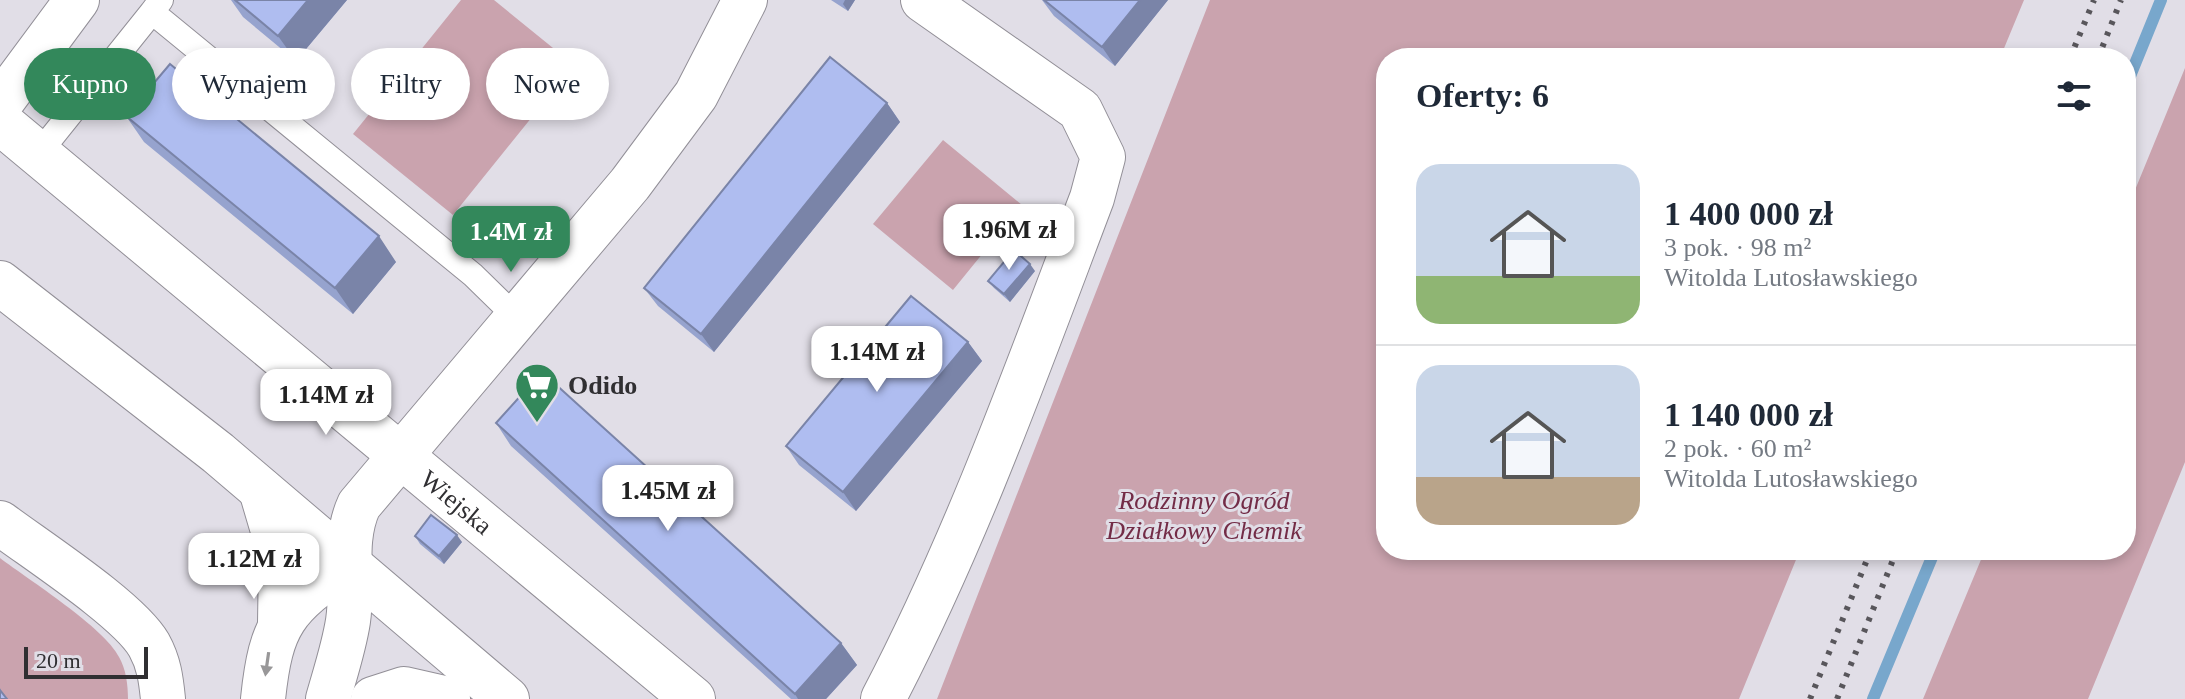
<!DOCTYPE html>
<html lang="pl">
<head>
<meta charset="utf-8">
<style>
	:root { --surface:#fff; --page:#f2f2f3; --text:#1f2937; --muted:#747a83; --line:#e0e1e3; --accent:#33885b }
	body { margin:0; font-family:Georgia,serif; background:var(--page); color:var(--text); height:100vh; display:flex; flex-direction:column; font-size:30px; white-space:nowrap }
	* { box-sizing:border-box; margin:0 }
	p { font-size:26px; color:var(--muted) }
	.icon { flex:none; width:44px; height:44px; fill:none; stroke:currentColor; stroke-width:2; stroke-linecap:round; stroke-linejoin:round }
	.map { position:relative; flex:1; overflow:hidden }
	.details { position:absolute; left:1376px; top:48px; width:760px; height:512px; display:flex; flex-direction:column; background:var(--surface); border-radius:32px; box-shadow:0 4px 12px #0003 }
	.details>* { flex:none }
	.hud { position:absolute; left:24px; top:48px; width:760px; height:72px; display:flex; gap:16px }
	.scale { position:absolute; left:24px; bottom:20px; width:124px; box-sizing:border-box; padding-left:8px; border:4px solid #302f32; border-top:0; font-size:22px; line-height:28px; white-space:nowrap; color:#302f32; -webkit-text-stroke:6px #e1dee7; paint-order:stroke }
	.price { position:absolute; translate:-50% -68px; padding:0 18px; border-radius:16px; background:#fff; color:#222; font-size:26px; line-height:52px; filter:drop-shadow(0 2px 4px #0008) }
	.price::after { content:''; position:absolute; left:50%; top:48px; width:24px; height:18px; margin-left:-12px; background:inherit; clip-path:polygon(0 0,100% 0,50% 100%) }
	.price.selected { background:var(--accent); color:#fff }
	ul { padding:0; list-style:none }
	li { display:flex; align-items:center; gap:24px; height:200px; padding:0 40px }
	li+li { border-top:2px solid var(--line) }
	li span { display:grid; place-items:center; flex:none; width:224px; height:160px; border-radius:24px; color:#555 }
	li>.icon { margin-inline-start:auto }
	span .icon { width:96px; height:96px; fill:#fffc; stroke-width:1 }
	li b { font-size:34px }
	h2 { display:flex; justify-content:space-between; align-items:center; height:96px; padding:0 40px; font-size:34px }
	.pill { padding:0 28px; border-radius:36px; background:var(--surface); box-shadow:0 4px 12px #0003; font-size:28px; line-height:72px }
	.pill.selected { background:var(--accent); color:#fff }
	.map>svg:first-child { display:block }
	.green { fill:#caa3ae }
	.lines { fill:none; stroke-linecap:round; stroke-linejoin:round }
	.stream { stroke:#78a7cc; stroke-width:12 }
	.service-casing { stroke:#928f97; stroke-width:26 }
	.minor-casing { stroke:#928f97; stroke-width:46 }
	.secondary-casing { stroke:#928f97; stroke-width:46 }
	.service { stroke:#fff; stroke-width:24 }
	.minor { stroke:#fff; stroke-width:44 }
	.secondary { stroke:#fff; stroke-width:44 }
	.rail { stroke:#58565b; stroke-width:6; stroke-dasharray:4 8; stroke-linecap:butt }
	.wall { fill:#96a3ce }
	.shaded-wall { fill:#7a84a8 }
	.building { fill:#afbdf0; stroke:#7a84a8; stroke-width:2 }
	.oneway { fill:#989798 }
	.labels { text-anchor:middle; stroke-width:6; stroke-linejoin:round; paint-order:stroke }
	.poi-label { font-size:26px; font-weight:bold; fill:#302f32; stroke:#e1dee7; text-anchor:start }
	.park-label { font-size:26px; font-style:italic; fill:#732c47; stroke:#e1dee7 }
	.street-label { font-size:26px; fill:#302f32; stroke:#e1dee7 }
</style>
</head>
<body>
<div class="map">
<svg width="2185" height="699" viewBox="0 0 2185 699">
	<rect width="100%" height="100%" fill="#e1dee7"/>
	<path class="green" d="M 461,0 L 494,0 L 574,65 L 453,215 L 353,134 Z
		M 1210,0 L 2024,0 L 2000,58 L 1386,58 L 1386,550 L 1800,550 L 1739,699 L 937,699 Z
		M 2185,68 L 2185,462 L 2088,699 L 1923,699 L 1985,550 L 2126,550 L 2126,212 Z
		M 943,140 L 1022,205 L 953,290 L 873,224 Z
		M 0,558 C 29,580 105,628 119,657 C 126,669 128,685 128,699 L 6,699 L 0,692 Z"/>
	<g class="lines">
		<path class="stream" d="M 2126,86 L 2161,0
			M 1873,699 L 1935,550"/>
		<g class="service-casing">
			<path id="service" d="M 161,0 L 152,12 L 473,275 L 518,319
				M 39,153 L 152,12"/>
		</g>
		<g class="minor-casing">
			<g id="minor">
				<path d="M 0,104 L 77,0"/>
				<path id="s1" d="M 0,122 L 693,699"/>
				<path d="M 261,490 L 281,558 L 280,623"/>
				<path d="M 0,523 C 36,550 129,610 149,645 C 159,663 161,679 163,699"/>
				<path d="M 263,699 C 271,623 284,607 348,564"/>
				<path d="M 328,699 C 335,674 344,647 348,621 C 354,582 342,542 359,505 L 630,184 L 696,95 L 745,0"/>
				<path d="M 373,699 L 404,689 L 448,699"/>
				<path d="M 883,699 C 967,538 1028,367 1092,198 L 1103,157 L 1080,110 L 923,0"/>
			</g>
		</g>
		<g class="secondary-casing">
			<path id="secondary" d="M 0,283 L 218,453 L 507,699"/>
		</g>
		<use href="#service" class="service"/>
		<use href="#minor" class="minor"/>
		<use href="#secondary" class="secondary"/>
		<path class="rail" d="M 2070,58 L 2094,0
			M 2098,58 L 2121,0
			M 1810,699 L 1871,550
			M 1837,699 L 1897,550"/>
	</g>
	<path class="wall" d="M 231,0 L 347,0 L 296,61 L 243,17 Z
		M 831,0 L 855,0 L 848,11 Z
		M 1042,0 L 1168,0 L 1115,66 L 1054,16 Z
		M 887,103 L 900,122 L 714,352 L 658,306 L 644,288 Z
		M 126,116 L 396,262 L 353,314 L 144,142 Z
		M 1035,271 L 1010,302 L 994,288 L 988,281 Z
		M 968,342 L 982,361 L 856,511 L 799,465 L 786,446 Z
		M 496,423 L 841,643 L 857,665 L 826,699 L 791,699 L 511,446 Z
		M 415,536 L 462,542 L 444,564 L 420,544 Z"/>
	<path class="shaded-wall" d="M 308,0 L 347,0 L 296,61 L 278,36 Z
		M 845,0 L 855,0 L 848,11 L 843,4 Z
		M 1140,0 L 1168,0 L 1115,66 L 1102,47 Z
		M 887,103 L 900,122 L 714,352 L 701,334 Z
		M 379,236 L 396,262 L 353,314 L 335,288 Z
		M 1030,264 L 1035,271 L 1010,302 L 1004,294 Z
		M 968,342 L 982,361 L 856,511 L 843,492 Z
		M 457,535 L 462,542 L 444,564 L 439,556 Z
		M 841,643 L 857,665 L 826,699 L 798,699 L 795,694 Z"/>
	<path class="building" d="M 235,0 L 308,0 L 278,36 Z
		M 1044,0 L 1140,0 L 1102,47 Z
		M 830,57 L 887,103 L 701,334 L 644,288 Z
		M 170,64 L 379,236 L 335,288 L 126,116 Z
		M 1014,250 L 1030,264 L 1004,294 L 988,281 Z
		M 911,296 L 968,342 L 843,492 L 786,446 Z
		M 542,372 L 841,643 L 795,694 L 496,423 Z
		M 431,515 L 457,535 L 439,556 L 415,536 Z
		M 0,690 L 7,699 L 0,699 Z"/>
	<defs><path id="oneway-solid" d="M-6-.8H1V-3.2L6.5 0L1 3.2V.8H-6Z" transform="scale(2)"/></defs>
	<use class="oneway" href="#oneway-solid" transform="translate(267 664) rotate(98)"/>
	<defs>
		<g id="supermarket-pin" transform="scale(2.3)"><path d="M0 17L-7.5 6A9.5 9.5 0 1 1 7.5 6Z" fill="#33885b" stroke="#e1dee7"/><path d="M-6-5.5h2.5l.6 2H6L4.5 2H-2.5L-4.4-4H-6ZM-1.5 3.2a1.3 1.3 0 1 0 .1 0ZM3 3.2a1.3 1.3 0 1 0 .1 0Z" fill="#fff"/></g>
	</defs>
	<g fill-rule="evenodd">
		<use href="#supermarket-pin" x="537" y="385"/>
	</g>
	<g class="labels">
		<g class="poi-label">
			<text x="568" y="394">Odido</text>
		</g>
		<g class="park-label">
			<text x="1204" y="509">Rodzinny Ogród<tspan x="1204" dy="30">Działkowy Chemik</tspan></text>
		</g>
		<g class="street-label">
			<text dy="9" stroke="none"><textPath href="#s1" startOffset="594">Wiejska</textPath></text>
		</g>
	</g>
</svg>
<div class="scale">20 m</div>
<b class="price" style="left:1009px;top:272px">1.96M zł</b>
<b class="price selected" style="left:511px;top:274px">1.4M zł</b>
<b class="price" style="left:877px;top:394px">1.14M zł</b>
<b class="price" style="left:326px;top:437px">1.14M zł</b>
<b class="price" style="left:668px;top:533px">1.45M zł</b>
<b class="price" style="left:254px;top:601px">1.12M zł</b>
<div class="hud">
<a class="pill selected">Kupno</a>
<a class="pill">Wynajem</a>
<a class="pill">Filtry</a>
<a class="pill">Nowe</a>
</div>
<section class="details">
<h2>Oferty: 6<svg class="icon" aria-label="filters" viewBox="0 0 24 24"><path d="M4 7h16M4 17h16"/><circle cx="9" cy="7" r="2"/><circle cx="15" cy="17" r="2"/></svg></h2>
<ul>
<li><span style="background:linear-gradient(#c9d6e8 70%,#8fb573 0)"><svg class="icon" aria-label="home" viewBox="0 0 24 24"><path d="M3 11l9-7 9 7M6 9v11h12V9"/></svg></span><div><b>1 400 000 zł</b><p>3 pok. · 98 m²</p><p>Witolda Lutosławskiego</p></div></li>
<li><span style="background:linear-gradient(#c9d6e8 70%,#b9a48a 0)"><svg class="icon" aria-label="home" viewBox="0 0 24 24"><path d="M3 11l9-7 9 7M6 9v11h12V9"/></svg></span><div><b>1 140 000 zł</b><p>2 pok. · 60 m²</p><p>Witolda Lutosławskiego</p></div></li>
</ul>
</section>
</div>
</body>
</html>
